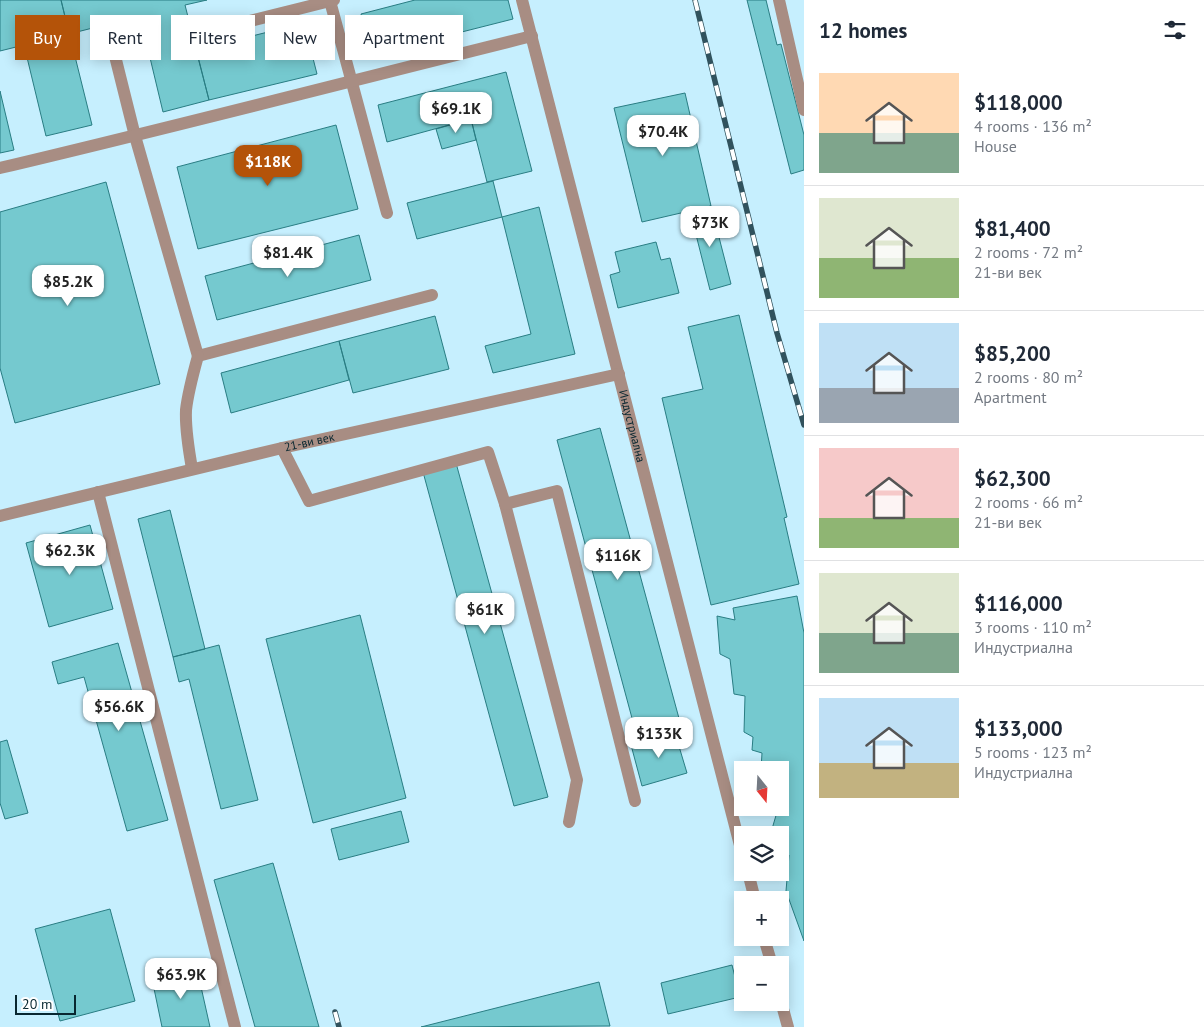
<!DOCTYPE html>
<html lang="en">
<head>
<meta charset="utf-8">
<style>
	:root { --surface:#fff; --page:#f2f2f3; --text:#1f2937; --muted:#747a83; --line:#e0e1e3; --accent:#b45309 }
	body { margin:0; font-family:"PT Sans",sans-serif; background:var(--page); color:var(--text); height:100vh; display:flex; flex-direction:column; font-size:19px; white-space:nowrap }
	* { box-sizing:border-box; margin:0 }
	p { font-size:16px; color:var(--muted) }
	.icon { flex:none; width:28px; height:28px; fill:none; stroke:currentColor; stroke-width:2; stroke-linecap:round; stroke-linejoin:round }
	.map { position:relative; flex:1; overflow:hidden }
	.side { display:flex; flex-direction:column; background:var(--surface); width:400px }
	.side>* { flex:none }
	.banner { position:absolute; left:15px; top:15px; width:475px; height:45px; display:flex; gap:10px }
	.needle { width:32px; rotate:162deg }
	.fabs { position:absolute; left:734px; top:761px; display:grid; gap:10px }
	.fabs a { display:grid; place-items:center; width:55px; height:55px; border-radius:0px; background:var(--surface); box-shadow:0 2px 12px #0003; font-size:25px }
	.scale { position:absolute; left:15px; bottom:12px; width:61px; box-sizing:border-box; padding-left:5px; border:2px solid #082730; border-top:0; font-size:14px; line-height:18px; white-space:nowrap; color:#082730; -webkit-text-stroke:4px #fff; paint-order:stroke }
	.price { position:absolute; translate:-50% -42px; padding:0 11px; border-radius:10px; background:#fff; color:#222; font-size:16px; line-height:32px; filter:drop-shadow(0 1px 2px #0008) }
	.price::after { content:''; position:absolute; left:50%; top:30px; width:15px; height:11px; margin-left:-8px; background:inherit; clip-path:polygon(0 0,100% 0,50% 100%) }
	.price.active { background:var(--accent); color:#fff }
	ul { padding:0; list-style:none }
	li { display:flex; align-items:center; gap:15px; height:125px; padding:0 15px }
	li+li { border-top:1px solid var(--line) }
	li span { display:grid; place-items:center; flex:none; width:140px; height:100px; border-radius:0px; color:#555 }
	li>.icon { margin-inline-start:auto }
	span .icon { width:60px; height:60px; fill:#fffc; stroke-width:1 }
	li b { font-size:21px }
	h2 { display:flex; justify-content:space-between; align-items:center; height:60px; padding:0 15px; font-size:21px }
	.pill { padding:0 18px; border-radius:0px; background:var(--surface); box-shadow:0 2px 12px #0003; font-size:18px; line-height:45px }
	.pill.active { background:var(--accent); color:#fff }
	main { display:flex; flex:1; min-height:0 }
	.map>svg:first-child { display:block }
	.building { fill:#75c9cf; stroke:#297d83 }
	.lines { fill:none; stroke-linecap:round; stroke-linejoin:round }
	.minor { stroke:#a88d83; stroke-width:12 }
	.rail-casing { stroke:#31525d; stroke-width:5.5 }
	.rail { stroke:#fff; stroke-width:4; stroke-dasharray:11; stroke-linecap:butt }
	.labels { text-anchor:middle; stroke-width:5; stroke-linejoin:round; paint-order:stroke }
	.street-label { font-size:12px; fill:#082730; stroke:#fff }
</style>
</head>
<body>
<main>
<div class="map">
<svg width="804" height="1027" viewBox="0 0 804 1027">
	<rect width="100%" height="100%" fill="#c6effe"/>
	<path class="building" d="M 0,0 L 61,0 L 92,125 L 46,136 L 24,45 L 0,51 Z
		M 61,0 L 207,0 L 185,5 L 209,100 L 163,112 L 140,16 L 69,34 Z
		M 415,0 L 508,0 L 513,19 L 371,55 L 361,14 Z
		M 747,0 L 766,0 L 777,45 L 781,44 L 804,135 L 804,170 L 791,174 Z
		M 304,23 L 317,74 L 209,100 L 196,50 Z
		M 506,72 L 532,171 L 487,182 L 471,119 L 387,142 L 378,105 Z
		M 0,91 L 14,150 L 0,153 Z
		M 685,93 L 711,206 L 642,222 L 614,108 Z
		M 471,119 L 476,140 L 442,149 L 436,129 Z
		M 336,125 L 358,209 L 198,249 L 177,167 Z
		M 493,181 L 502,217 L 417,239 L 407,203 Z
		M 106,182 L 160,384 L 15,423 L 0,368 L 0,212 Z
		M 711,206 L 731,284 L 710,290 L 690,211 Z
		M 539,207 L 575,354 L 493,373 L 485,346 L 531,334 L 502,217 Z
		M 359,235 L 371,280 L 217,320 L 205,276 Z
		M 656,242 L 661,260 L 670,258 L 679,293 L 618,308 L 610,275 L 620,272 L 615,252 Z
		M 739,315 L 787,517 L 784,518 L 799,584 L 711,605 L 662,398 L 703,389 L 688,327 Z
		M 435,316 L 449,369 L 353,393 L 339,341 Z
		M 339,341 L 349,380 L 231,413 L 221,373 Z
		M 600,428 L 680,722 L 636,733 L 557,440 Z
		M 456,463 L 548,797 L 514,806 L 423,472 Z
		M 170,510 L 205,649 L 173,657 L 138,519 Z
		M 90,525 L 113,609 L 49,627 L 26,543 Z
		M 797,596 L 804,633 L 804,941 L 786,891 L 789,855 L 780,851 L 780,834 L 772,829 L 777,812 L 768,808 L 780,808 L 780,770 L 761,770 L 762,753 L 752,750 L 753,737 L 744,732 L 745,696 L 734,694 L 730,659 L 720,654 L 717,616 L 735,620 L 733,608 Z
		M 360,615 L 406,798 L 313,823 L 266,639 Z
		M 118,643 L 168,820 L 127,831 L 84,677 L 58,684 L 52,662 Z
		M 219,645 L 258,800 L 221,809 L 189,679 L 179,682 L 173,657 Z
		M 675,733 L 687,773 L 642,786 L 631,745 Z
		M 7,740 L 28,813 L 5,819 L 0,803 L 0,742 Z
		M 401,811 L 409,842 L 339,860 L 331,829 Z
		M 273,863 L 319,1027 L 255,1027 L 214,880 Z
		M 110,909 L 135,1001 L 60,1021 L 35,929 Z
		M 732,965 L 740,997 L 668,1014 L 661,983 Z
		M 197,969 L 210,1027 L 162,1027 L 152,979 Z
		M 599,982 L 610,1026 L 421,1027 Z"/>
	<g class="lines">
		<g class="minor">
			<path id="s1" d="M 522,0 L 742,853"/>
			<path d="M 779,0 L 804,110"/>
			<path d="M 330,1 L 387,213"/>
			<path d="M 206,32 L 334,0"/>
			<path d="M 114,52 L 135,136 L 198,356 L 432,295"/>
			<path d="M 0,168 C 178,126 354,80 532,36"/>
			<path d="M 282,448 L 309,501 L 488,452 L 505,504 L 577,780 L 569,822"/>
			<path d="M 192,469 C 189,450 185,430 186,410 C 188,392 193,374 198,356"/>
			<path d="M 98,492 L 235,1027"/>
			<path d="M 505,504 L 557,491 L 635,801"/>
			<path id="s2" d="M 0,516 L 282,448 L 619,374"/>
			<path d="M 748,872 L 755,900"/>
			<path d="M 764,938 L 772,965"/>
			<path d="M 780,998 L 788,1027"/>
		</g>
		<g class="rail-casing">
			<path id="rail" d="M 695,0 L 777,333 L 804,425
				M 335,1012 L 339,1027"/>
		</g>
		<use href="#rail" class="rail"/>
	</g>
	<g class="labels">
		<g class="street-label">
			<text dy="4" stroke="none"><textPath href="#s1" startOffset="440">Индустриална</textPath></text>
			<text dy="4" stroke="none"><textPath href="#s2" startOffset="318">21-ви век</textPath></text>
		</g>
	</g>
</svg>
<div class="fabs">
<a><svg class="needle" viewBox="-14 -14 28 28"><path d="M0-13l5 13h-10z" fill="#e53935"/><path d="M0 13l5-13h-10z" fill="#747a83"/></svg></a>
<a><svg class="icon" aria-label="layers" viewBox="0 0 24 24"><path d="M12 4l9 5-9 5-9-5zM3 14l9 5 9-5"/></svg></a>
<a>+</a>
<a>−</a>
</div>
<div class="scale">20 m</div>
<b class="price" style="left:456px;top:134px">$69.1K</b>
<b class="price" style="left:663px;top:157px">$70.4K</b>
<b class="price active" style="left:268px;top:187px">$118K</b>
<b class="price" style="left:710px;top:248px">$73K</b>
<b class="price" style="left:288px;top:278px">$81.4K</b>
<b class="price" style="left:68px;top:307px">$85.2K</b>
<b class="price" style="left:70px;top:576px">$62.3K</b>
<b class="price" style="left:618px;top:581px">$116K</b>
<b class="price" style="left:485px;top:635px">$61K</b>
<b class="price" style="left:119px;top:732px">$56.6K</b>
<b class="price" style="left:659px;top:759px">$133K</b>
<b class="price" style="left:181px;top:1000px">$63.9K</b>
<div class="banner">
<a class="pill active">Buy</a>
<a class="pill">Rent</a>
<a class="pill">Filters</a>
<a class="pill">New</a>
<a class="pill">Apartment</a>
</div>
</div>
<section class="side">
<h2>12 homes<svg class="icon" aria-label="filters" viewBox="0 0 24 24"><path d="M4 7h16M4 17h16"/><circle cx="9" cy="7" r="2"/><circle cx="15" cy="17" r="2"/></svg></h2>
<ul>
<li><span style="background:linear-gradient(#ffd9b3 60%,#7fa58c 0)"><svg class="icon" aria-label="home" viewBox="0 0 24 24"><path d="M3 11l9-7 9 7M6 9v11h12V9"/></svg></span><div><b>$118,000</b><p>4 rooms · 136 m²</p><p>House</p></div></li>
<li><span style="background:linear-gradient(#dfe7d0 60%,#8fb573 0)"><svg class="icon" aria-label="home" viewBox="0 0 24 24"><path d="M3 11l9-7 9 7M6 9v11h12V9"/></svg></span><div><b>$81,400</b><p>2 rooms · 72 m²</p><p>21-ви век</p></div></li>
<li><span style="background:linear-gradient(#bfe0f5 65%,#9aa5b1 0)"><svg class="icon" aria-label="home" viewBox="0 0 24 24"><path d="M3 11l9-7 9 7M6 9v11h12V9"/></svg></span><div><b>$85,200</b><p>2 rooms · 80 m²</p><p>Apartment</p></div></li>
<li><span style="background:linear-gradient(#f6c9c9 70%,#8fb573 0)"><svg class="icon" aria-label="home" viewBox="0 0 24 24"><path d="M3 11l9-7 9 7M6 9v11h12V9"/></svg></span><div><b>$62,300</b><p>2 rooms · 66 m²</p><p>21-ви век</p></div></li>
<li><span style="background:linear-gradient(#dfe7d0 60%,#7fa58c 0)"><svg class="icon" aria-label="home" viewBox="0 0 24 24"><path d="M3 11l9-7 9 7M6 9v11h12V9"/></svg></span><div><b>$116,000</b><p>3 rooms · 110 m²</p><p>Индустриална</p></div></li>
<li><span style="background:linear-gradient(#bfe0f5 65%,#c2b280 0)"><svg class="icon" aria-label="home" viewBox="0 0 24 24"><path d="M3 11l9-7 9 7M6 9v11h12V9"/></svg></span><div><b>$133,000</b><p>5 rooms · 123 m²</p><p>Индустриална</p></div></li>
</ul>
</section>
</main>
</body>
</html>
